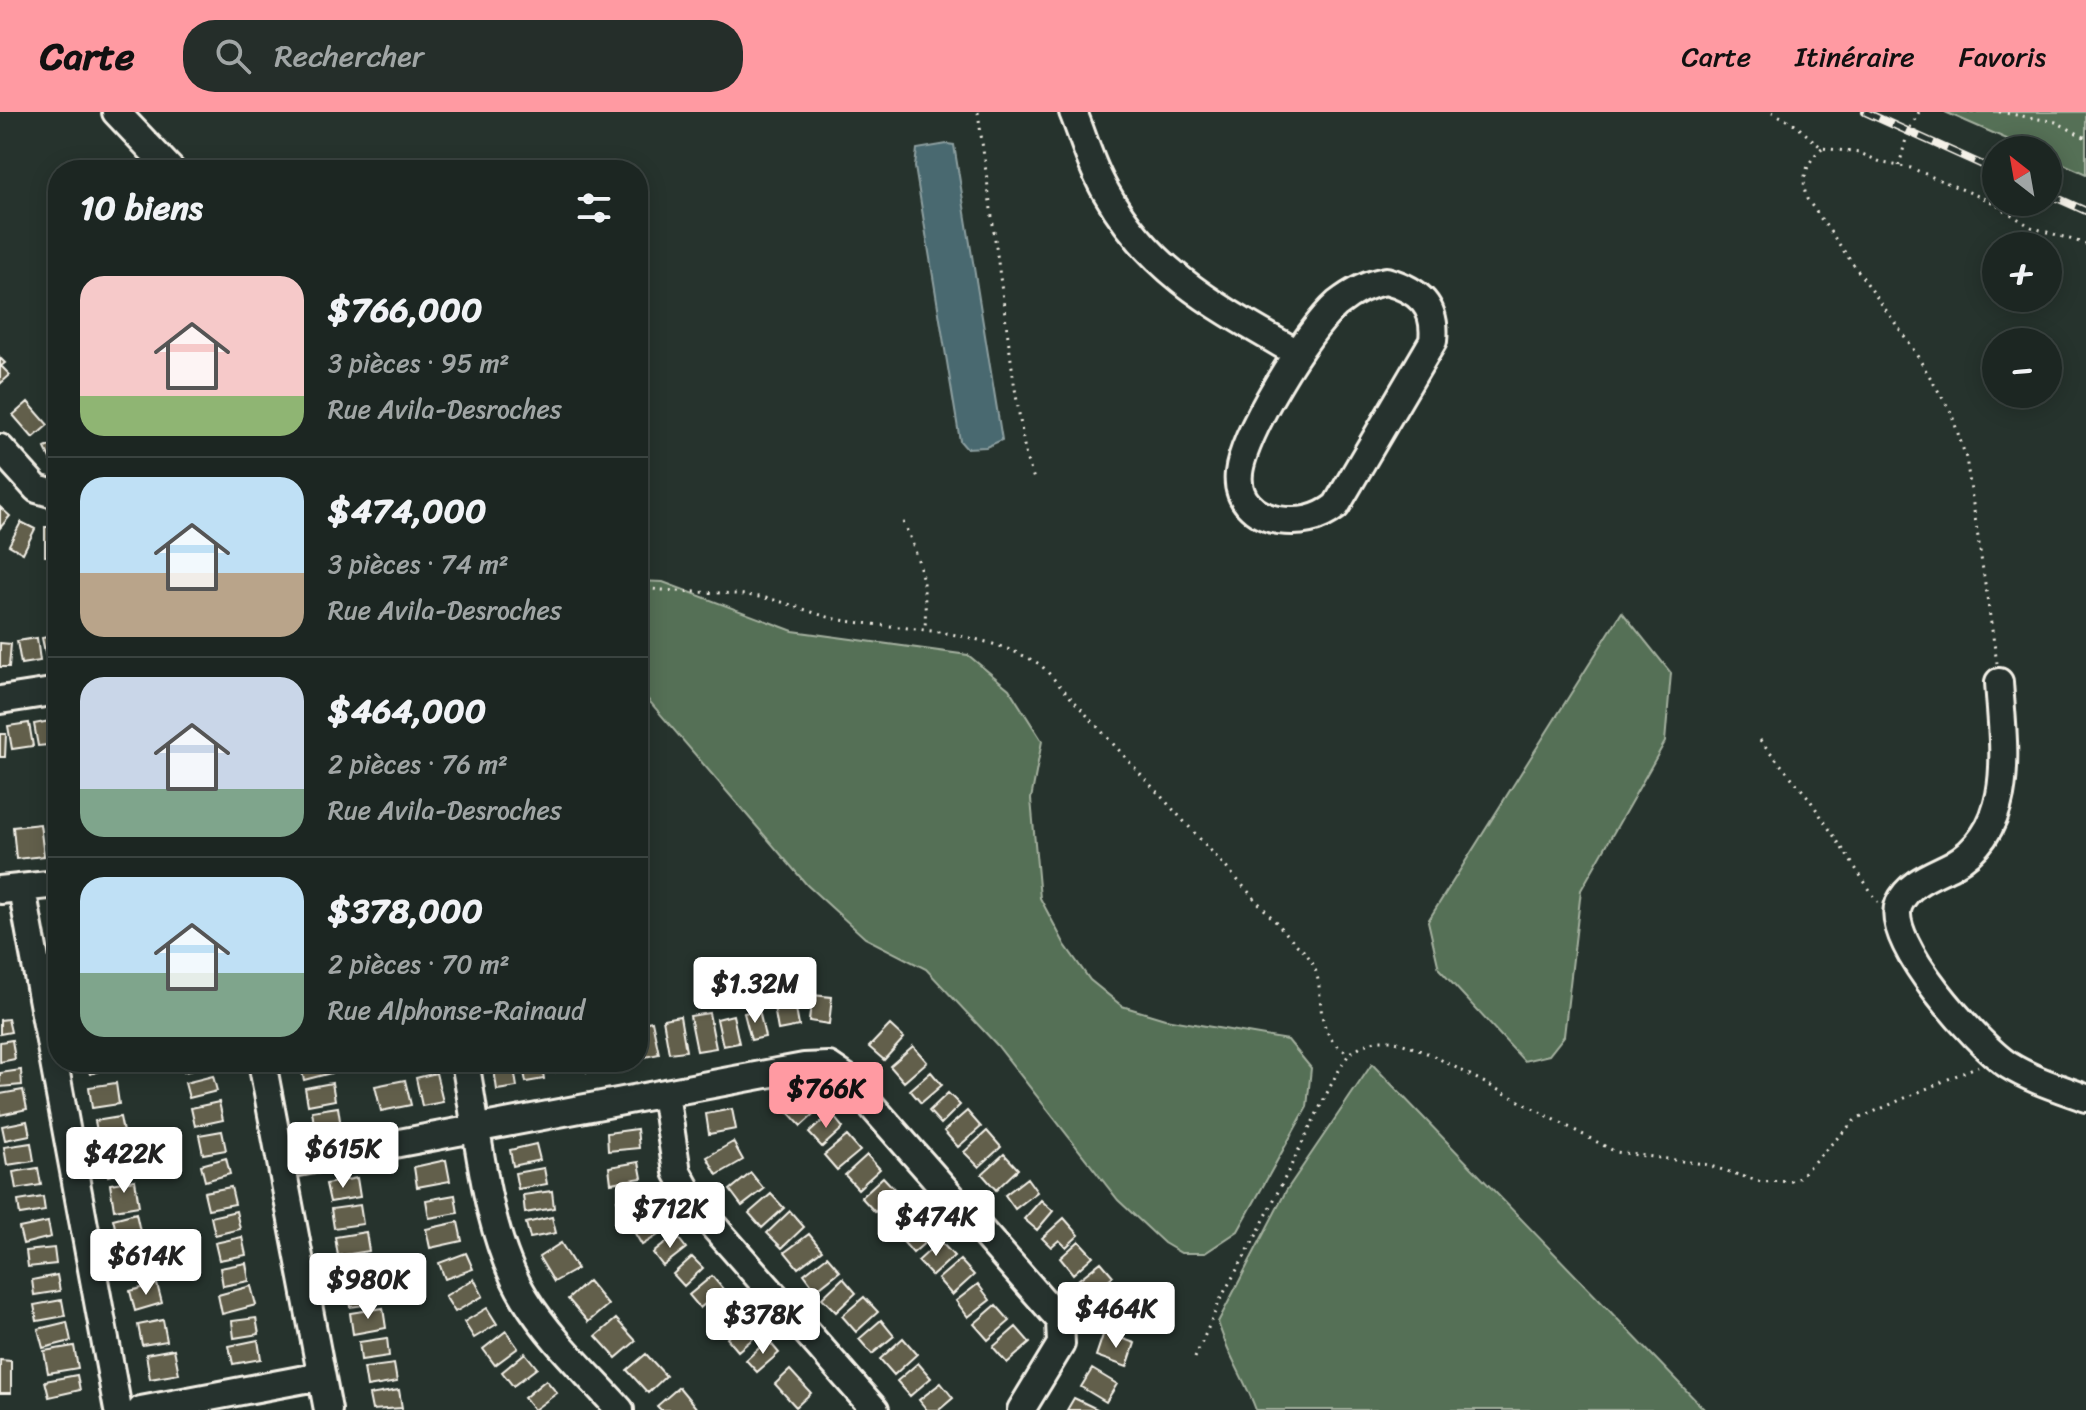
<!DOCTYPE html>
<html lang="fr">
<head>
<meta charset="utf-8">
<style>
	:root { --surface:#1c2622; --page:#252e2a; --text:#f1f3f6; --muted:#a0a5a5; --line:#3a4340; --accent:#ff9aa2 }
	body { margin:0; font-family:Sriracha,sans-serif; background:var(--page); color:var(--text); height:100vh; display:flex; flex-direction:column; font-size:30px; white-space:nowrap }
	* { box-sizing:border-box; margin:0 }
	p { font-size:26px; color:var(--muted) }
	.icon { flex:none; width:44px; height:44px; fill:none; stroke:currentColor; stroke-width:2; stroke-linecap:round; stroke-linejoin:round }
	.map { position:relative; flex:1; overflow:hidden }
	.sheet { position:absolute; left:48px; top:48px; width:600px; height:912px; display:flex; flex-direction:column; background:var(--surface); border-radius:32px; box-shadow:0 4px 20px #0003,0 0 0 2px var(--line) }
	.sheet>* { flex:none }
	.needle { width:52px; rotate:329deg }
	.fabs { position:absolute; left:1982px; top:24px; display:grid; gap:16px }
	.fabs a { display:grid; place-items:center; width:80px; height:80px; border-radius:50%; background:var(--surface); box-shadow:0 4px 20px #0003,0 0 0 2px var(--line); font-size:40px }
	.price { position:absolute; translate:-50% -68px; padding:0 18px; border-radius:8px; background:#fff; color:#222; font-size:26px; line-height:52px; filter:drop-shadow(0 2px 4px #0008) }
	.price::after { content:''; position:absolute; left:50%; top:48px; width:24px; height:18px; margin-left:-12px; background:inherit; clip-path:polygon(0 0,100% 0,50% 100%) }
	.price.on { background:var(--accent); color:#111 }
	ul { padding:0; list-style:none }
	li { display:flex; align-items:center; gap:24px; height:200px; padding:0 32px }
	li+li { border-top:2px solid var(--line) }
	li span { display:grid; place-items:center; flex:none; width:224px; height:160px; border-radius:24px; color:#555 }
	li>.icon { margin-inline-start:auto }
	span .icon { width:96px; height:96px; fill:#fffc; stroke-width:1 }
	li b { font-size:34px }
	h2 { display:flex; justify-content:space-between; align-items:center; height:96px; padding:0 32px; font-size:34px }
	header { display:flex; align-items:center; gap:48px; box-sizing:border-box; height:112px; padding:0 40px; background:var(--accent); color:#111 }
	header strong { font-size:38px }
	nav { display:flex; gap:44px; margin-inline-start:auto; font-size:28px }
	.search { width:560px; height:72px; background:var(--page); display:flex; align-items:center; gap:20px; box-sizing:border-box; padding:0 28px; border-radius:32px; color:var(--muted); font-size:30px }
	.map>svg:first-child { display:block }
	.green { fill:#557056; stroke:#a4b09f; stroke-width:2 }
	.water { fill:#496970; stroke:#8d9fa0; stroke-width:2 }
	.building { fill:#625f4c; stroke:#f4f1e8; stroke-width:2 }
	.lines { fill:none; stroke-linecap:round; stroke-linejoin:round }
	.minor-casing { stroke:#f4f1e8; stroke-width:32 }
	.path { stroke:#f4f1e8; stroke-width:3; stroke-dasharray:2 6; stroke-linecap:butt }
	.minor { stroke:#26332d; stroke-width:26 }
	.rail-casing { stroke:#f4f1e8; stroke-width:8 }
	.rail { stroke:#26332d; stroke-width:5; stroke-dasharray:15; stroke-linecap:butt }
</style>
</head>
<body>
<header>
<strong>Carte</strong>
<div class="search"><svg class="icon" aria-label="search" viewBox="0 0 24 24"><circle cx="10" cy="10" r="6"/><path d="M15 15l6 6"/></svg>Rechercher</div>
<nav><a>Carte</a><a>Itinéraire</a><a>Favoris</a></nav>
</header>
<div class="map">
<svg width="2086" height="1298" viewBox="0 0 2086 1298">
	<rect width="100%" height="100%" fill="#26332d"/>
	<filter id="ink" filterUnits="userSpaceOnUse"><feTurbulence type="fractalNoise" baseFrequency=".0125" numOctaves="2"/><feDisplacementMap in="SourceGraphic" scale="16" xChannelSelector="R" yChannelSelector="G"/><feConvolveMatrix kernelMatrix="1 2 1 2 8 2 1 2 1" color-interpolation-filters="sRGB"/></filter>
	<g filter="url(#ink)">
		<path class="green" d="M 1945,0 L 2086,0 L 2086,62 L 2048,45 L 2048,38 L 2032,38 Z
			M 638,469 L 663,470 L 793,519 L 968,543 L 1009,577 L 1042,629 L 1031,687 L 1040,786 L 1065,833 L 1090,868 L 1122,894 L 1165,907 L 1288,928 L 1311,956 L 1307,995 L 1238,1119 L 1205,1141 L 1181,1141 L 1164,1131 L 1118,1088 L 997,933 L 926,857 L 865,826 L 807,773 L 638,576 Z
			M 1622,500 L 1671,561 L 1665,630 L 1581,778 L 1564,924 L 1549,943 L 1524,949 L 1439,857 L 1428,809 Z
			M 1372,952 L 1705,1298 L 1256,1298 C 1245,1267 1227,1242 1218,1210 L 1286,1079 Z"/>
		<path class="water" d="M 947,32 L 954,33 L 1002,328 L 986,335 L 966,336 L 960,329 L 915,55 L 917,37 Z"/>
		<path class="building" d="M 0,246 L 5,251 L 1,254 L 10,263 L 0,272 Z
			M 28,290 L 48,313 L 33,326 L 13,303 Z
			M 58,330 L 58,353 L 54,355 L 45,336 Z
			M 0,395 L 10,404 L 0,416 Z
			M 21,410 L 35,417 L 23,441 L 9,433 Z
			M 45,415 L 58,415 L 58,444 L 45,444 Z
			M 58,523 L 58,547 L 47,549 L 42,526 Z
			M 37,526 L 40,549 L 21,552 L 17,529 Z
			M 0,531 L 11,532 L 9,555 L 0,555 Z
			M 55,608 L 58,632 L 38,634 L 34,612 Z
			M 29,611 L 33,634 L 12,637 L 8,614 Z
			M 0,622 L 6,622 L 5,645 L 0,645 Z
			M 40,712 L 44,744 L 16,747 L 13,715 Z
			M 812,883 L 832,885 L 829,912 L 809,909 Z
			M 794,886 L 799,914 L 778,918 L 773,889 Z
			M 759,898 L 765,925 L 751,928 L 744,901 Z
			M 709,901 L 716,936 L 697,939 L 690,904 Z
			M 733,903 L 739,931 L 723,934 L 717,907 Z
			M 680,904 L 686,939 L 669,941 L 663,907 Z
			M 8,907 L 11,920 L 0,922 L 0,908 Z
			M 652,909 L 659,942 L 640,946 L 638,912 Z
			M 890,913 L 904,926 L 884,948 L 869,935 Z
			M 12,928 L 15,947 L 0,950 L 0,930 Z
			M 913,934 L 927,950 L 904,970 L 890,954 Z
			M 86,950 L 119,950 L 120,953 L 90,962 Z
			M 181,950 L 209,950 L 210,954 L 184,960 Z
			M 308,950 L 328,950 L 331,961 L 304,968 L 300,952 Z
			M 493,950 L 513,950 L 517,975 L 497,978 Z
			M 522,950 L 541,950 L 544,967 L 526,970 Z
			M 555,950 L 574,950 L 575,957 L 556,960 Z
			M 584,950 L 603,950 L 604,955 L 587,960 Z
			M 21,958 L 22,973 L 0,975 L 0,961 Z
			M 931,960 L 942,973 L 921,991 L 910,978 Z
			M 436,961 L 443,990 L 422,994 L 416,966 Z
			M 213,964 L 217,979 L 189,986 L 185,971 Z
			M 405,968 L 411,993 L 381,999 L 375,974 Z
			M 116,971 L 119,992 L 92,996 L 89,975 Z
			M 332,971 L 335,988 L 308,993 L 305,976 Z
			M 23,978 L 27,997 L 0,1003 L 0,982 Z
			M 807,980 L 821,996 L 801,1014 L 787,999 Z
			M 948,981 L 960,993 L 941,1012 L 929,999 Z
			M 219,990 L 223,1008 L 195,1014 L 191,996 Z
			M 338,995 L 341,1015 L 315,1019 L 312,999 Z
			M 732,997 L 736,1017 L 709,1022 L 706,1002 Z
			M 967,999 L 981,1015 L 958,1035 L 944,1019 Z
			M 831,1001 L 843,1016 L 822,1035 L 809,1021 Z
			M 120,1005 L 123,1020 L 98,1024 L 95,1009 Z
			M 27,1009 L 30,1023 L 5,1028 L 2,1014 Z
			M 637,1017 L 639,1036 L 608,1039 L 607,1021 Z
			M 222,1019 L 226,1038 L 203,1042 L 199,1023 Z
			M 987,1019 L 1001,1035 L 979,1055 L 964,1040 Z
			M 847,1024 L 860,1039 L 837,1058 L 824,1043 Z
			M 733,1030 L 743,1048 L 717,1063 L 707,1045 Z
			M 31,1031 L 34,1049 L 7,1053 L 4,1035 Z
			M 536,1032 L 540,1048 L 513,1054 L 510,1038 Z
			M 123,1033 L 129,1059 L 108,1064 L 102,1038 Z
			M 1004,1042 L 1018,1057 L 996,1078 L 982,1062 Z
			M 867,1043 L 880,1057 L 858,1077 L 845,1063 Z
			M 226,1046 L 230,1062 L 205,1069 L 201,1053 Z
			M 446,1048 L 450,1069 L 417,1075 L 414,1055 Z
			M 639,1050 L 642,1066 L 611,1071 L 609,1055 Z
			M 38,1056 L 41,1073 L 16,1077 L 13,1060 Z
			M 544,1056 L 547,1072 L 518,1077 L 515,1061 Z
			M 751,1061 L 764,1077 L 742,1094 L 730,1078 Z
			M 883,1065 L 897,1080 L 875,1100 L 861,1085 Z
			M 357,1066 L 360,1085 L 330,1090 L 326,1072 Z
			M 1027,1066 L 1037,1080 L 1015,1097 L 1005,1083 Z
			M 135,1068 L 139,1094 L 114,1098 L 110,1072 Z
			M 231,1075 L 235,1092 L 208,1097 L 204,1080 Z
			M 644,1076 L 652,1092 L 624,1104 L 617,1088 Z
			M 552,1079 L 554,1096 L 525,1101 L 523,1083 Z
			M 771,1082 L 784,1096 L 762,1116 L 749,1101 Z
			M 455,1083 L 458,1101 L 429,1106 L 426,1088 Z
			M 43,1085 L 45,1099 L 20,1103 L 18,1089 Z
			M 902,1087 L 915,1101 L 894,1121 L 881,1106 Z
			M 1041,1088 L 1053,1099 L 1037,1118 L 1024,1107 Z
			M 360,1093 L 363,1112 L 334,1116 L 331,1097 Z
			M 236,1099 L 240,1117 L 215,1123 L 211,1105 Z
			M 790,1099 L 804,1115 L 782,1136 L 767,1121 Z
			M 136,1101 L 142,1129 L 120,1135 L 113,1107 Z
			M 659,1102 L 668,1117 L 642,1133 L 633,1118 Z
			M 552,1105 L 556,1121 L 530,1126 L 526,1111 Z
			M 1064,1106 L 1079,1123 L 1066,1135 L 1059,1128 L 1051,1135 L 1042,1126 Z
			M 921,1108 L 934,1123 L 913,1141 L 900,1126 Z
			M 48,1110 L 51,1125 L 23,1132 L 19,1116 Z
			M 458,1110 L 462,1129 L 430,1136 L 426,1117 Z
			M 366,1120 L 369,1139 L 338,1144 L 335,1125 Z
			M 809,1122 L 822,1138 L 798,1156 L 785,1140 Z
			M 676,1123 L 686,1136 L 663,1154 L 653,1141 Z
			M 242,1125 L 246,1143 L 219,1148 L 215,1131 Z
			M 940,1129 L 954,1144 L 932,1164 L 918,1149 Z
			M 1079,1129 L 1093,1144 L 1073,1162 L 1060,1146 Z
			M 561,1131 L 577,1157 L 554,1170 L 539,1145 Z
			M 54,1136 L 56,1152 L 28,1155 L 26,1139 Z
			M 152,1138 L 155,1158 L 128,1162 L 125,1142 Z
			M 466,1141 L 473,1157 L 445,1167 L 439,1151 Z
			M 827,1144 L 840,1159 L 816,1178 L 804,1162 Z
			M 372,1145 L 375,1165 L 346,1169 L 343,1149 Z
			M 692,1145 L 703,1156 L 684,1174 L 673,1162 Z
			M 960,1148 L 974,1163 L 952,1183 L 938,1167 Z
			M 1101,1150 L 1113,1164 L 1090,1183 L 1078,1168 Z
			M 246,1151 L 249,1169 L 223,1174 L 220,1156 Z
			M 57,1163 L 60,1179 L 34,1183 L 32,1168 Z
			M 712,1164 L 723,1177 L 700,1196 L 689,1183 Z
			M 843,1166 L 856,1181 L 836,1200 L 822,1186 Z
			M 474,1167 L 483,1184 L 455,1200 L 445,1184 Z
			M 588,1169 L 608,1193 L 588,1210 L 568,1187 Z
			M 157,1172 L 162,1191 L 135,1199 L 130,1179 Z
			M 378,1172 L 381,1191 L 350,1195 L 348,1176 Z
			M 978,1172 L 990,1188 L 968,1205 L 956,1189 Z
			M 251,1174 L 256,1193 L 222,1202 L 218,1183 Z
			M 1126,1181 L 1131,1206 L 1100,1213 L 1095,1188 Z
			M 864,1185 L 878,1200 L 856,1220 L 842,1204 Z
			M 729,1186 L 740,1199 L 720,1217 L 709,1204 Z
			M 62,1188 L 65,1204 L 37,1209 L 34,1193 Z
			M 996,1193 L 1010,1209 L 988,1228 L 974,1212 Z
			M 383,1196 L 386,1216 L 353,1222 L 350,1201 Z
			M 487,1196 L 497,1212 L 474,1226 L 464,1210 Z
			M 256,1206 L 259,1222 L 234,1226 L 232,1209 Z
			M 616,1207 L 636,1229 L 616,1246 L 596,1224 Z
			M 749,1207 L 761,1220 L 738,1239 L 727,1226 Z
			M 163,1208 L 167,1229 L 142,1233 L 138,1213 Z
			M 881,1208 L 894,1224 L 872,1242 L 859,1227 Z
			M 67,1210 L 71,1229 L 43,1236 L 38,1217 Z
			M 1016,1215 L 1030,1231 L 1007,1251 L 993,1235 Z
			M 506,1219 L 518,1236 L 495,1253 L 483,1237 Z
			M 1104,1220 L 1135,1231 L 1127,1255 L 1096,1244 Z
			M 387,1226 L 389,1244 L 361,1248 L 359,1230 Z
			M 903,1226 L 917,1242 L 894,1263 L 880,1247 Z
			M 258,1228 L 261,1247 L 233,1252 L 229,1234 Z
			M 768,1228 L 779,1241 L 757,1260 L 746,1248 Z
			M 74,1234 L 78,1256 L 48,1261 L 44,1239 Z
			M 174,1237 L 179,1262 L 150,1267 L 146,1242 Z
			M 525,1241 L 537,1256 L 513,1274 L 502,1260 Z
			M 646,1242 L 666,1264 L 648,1281 L 627,1258 Z
			M 0,1248 L 11,1249 L 11,1281 L 0,1281 Z
			M 918,1251 L 931,1266 L 910,1284 L 897,1269 Z
			M 394,1252 L 397,1270 L 367,1275 L 364,1256 Z
			M 1092,1257 L 1117,1272 L 1106,1290 L 1081,1275 Z
			M 790,1258 L 811,1281 L 796,1295 L 775,1272 Z
			M 77,1263 L 80,1278 L 49,1285 L 45,1269 Z
			M 546,1268 L 557,1281 L 534,1298 L 524,1286 Z
			M 941,1271 L 953,1286 L 939,1298 L 927,1298 L 919,1288 Z
			M 679,1275 L 698,1298 L 661,1298 L 657,1294 Z
			M 399,1278 L 402,1296 L 372,1298 L 369,1283 Z
			M 1074,1286 L 1099,1298 L 1067,1298 Z"/>
		<g class="lines">
			<g class="minor-casing">
				<path id="minor" d="M 116,0 L 171,58
					M 1073,0 C 1084,27 1091,55 1106,80 C 1152,162 1219,196 1297,241
					M 1386,169 C 1419,178 1437,194 1433,229 L 1336,394 C 1318,408 1300,411 1278,408 C 1254,404 1236,387 1239,361 C 1243,322 1307,218 1337,192 C 1352,180 1367,172 1386,169 Z
					M 0,336 L 37,377 L 58,383
					M 1999,570 C 2003,634 2018,716 1952,753 C 1933,763 1909,770 1899,792 C 1883,829 1978,933 2008,953 C 2032,968 2059,976 2086,986
					M 0,588 L 58,579
					M 22,777 L 118,1298
					M 0,778 L 58,772
					M 262,950 L 328,1298
					M 465,950 C 479,1024 485,1121 525,1186 C 550,1227 588,1262 620,1298
					M 665,982 L 677,1060 L 695,1093 L 875,1298
					M 282,1053 L 804,955 L 829,954 L 848,967 L 1060,1208 L 1061,1232 L 1021,1298
					M 141,1298 L 321,1264"/>
			</g>
			<path class="path" d="M 978,0 L 1014,270 L 1026,346 L 1034,367
				M 1772,0 L 1793,11 L 1822,36 L 1860,41 L 1883,51 L 1911,56 L 1990,89 L 2031,115 L 2086,132
				M 1999,0 L 2056,10 L 2086,26
				M 1822,36 C 1807,49 1800,68 1807,87 L 1910,232 L 1951,300 L 1966,346 L 1997,551
				M 1899,54 L 1908,19 L 1919,0
				M 903,410 C 921,446 927,478 925,518
				M 638,475 C 680,482 723,478 765,486 C 793,491 818,505 847,509 C 913,518 982,518 1041,553 L 1297,833 C 1339,866 1300,913 1349,942
				M 1760,628 L 1808,685 L 1878,790
				M 1195,1246 L 1222,1184 L 1255,1126 L 1335,965 L 1349,942 L 1361,934 L 1378,928 L 1393,928 L 1432,943 L 1616,1040 L 1704,1052 L 1761,1070 L 1795,1069 L 1855,1008 L 1978,954"/>
			<use href="#minor" class="minor"/>
			<g class="rail-casing">
				<path id="rail" d="M 1865,0 L 1996,59
					M 2048,82 L 2086,99"/>
			</g>
			<use href="#rail" class="rail"/>
		</g>
	</g>
</svg>
<div class="fabs">
<a><svg class="needle" viewBox="-14 -14 28 28"><path d="M0-13l5 13h-10z" fill="#e53935"/><path d="M0 13l5-13h-10z" fill="#a0a5a5"/></svg></a>
<a>+</a>
<a>−</a>
</div>
<b class="price" style="left:755px;top:913px">$1.32M</b>
<b class="price on" style="left:826px;top:1018px">$766K</b>
<b class="price" style="left:343px;top:1078px">$615K</b>
<b class="price" style="left:124px;top:1083px">$422K</b>
<b class="price" style="left:670px;top:1138px">$712K</b>
<b class="price" style="left:936px;top:1146px">$474K</b>
<b class="price" style="left:146px;top:1185px">$614K</b>
<b class="price" style="left:368px;top:1209px">$980K</b>
<b class="price" style="left:1116px;top:1238px">$464K</b>
<b class="price" style="left:763px;top:1244px">$378K</b>
<section class="sheet">
<h2>10 biens<svg class="icon" aria-label="filters" viewBox="0 0 24 24"><path d="M4 7h16M4 17h16"/><circle cx="9" cy="7" r="2"/><circle cx="15" cy="17" r="2"/></svg></h2>
<ul>
<li><span style="background:linear-gradient(#f6c9c9 75%,#8fb573 0)"><svg class="icon" aria-label="home" viewBox="0 0 24 24"><path d="M3 11l9-7 9 7M6 9v11h12V9"/></svg></span><div><b>$766,000</b><p>3 pièces · 95 m²</p><p>Rue Avila-Desroches</p></div></li>
<li><span style="background:linear-gradient(#bfe0f5 60%,#b9a48a 0)"><svg class="icon" aria-label="home" viewBox="0 0 24 24"><path d="M3 11l9-7 9 7M6 9v11h12V9"/></svg></span><div><b>$474,000</b><p>3 pièces · 74 m²</p><p>Rue Avila-Desroches</p></div></li>
<li><span style="background:linear-gradient(#c9d6e8 70%,#7fa58c 0)"><svg class="icon" aria-label="home" viewBox="0 0 24 24"><path d="M3 11l9-7 9 7M6 9v11h12V9"/></svg></span><div><b>$464,000</b><p>2 pièces · 76 m²</p><p>Rue Avila-Desroches</p></div></li>
<li><span style="background:linear-gradient(#bfe0f5 60%,#7fa58c 0)"><svg class="icon" aria-label="home" viewBox="0 0 24 24"><path d="M3 11l9-7 9 7M6 9v11h12V9"/></svg></span><div><b>$378,000</b><p>2 pièces · 70 m²</p><p>Rue Alphonse-Rainaud</p></div></li>
</ul>
</section>
</div>
</body>
</html>
